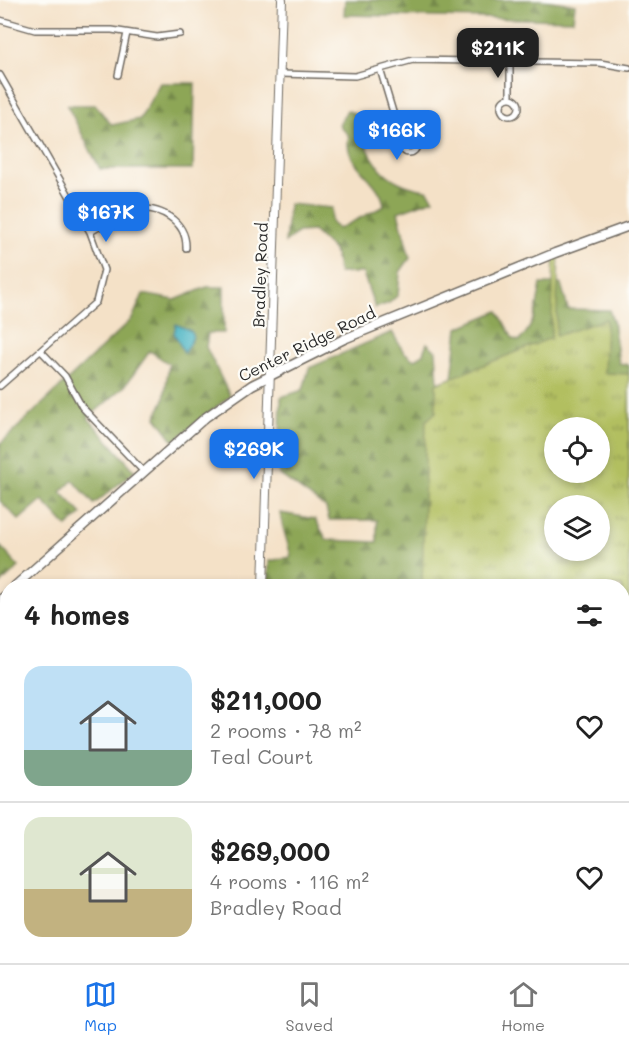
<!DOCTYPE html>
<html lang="en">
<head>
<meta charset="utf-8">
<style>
	:root { --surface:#fff; --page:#f6f6f6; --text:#222; --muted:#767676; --line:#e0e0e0; --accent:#1a73e8 }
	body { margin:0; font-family:Mali,sans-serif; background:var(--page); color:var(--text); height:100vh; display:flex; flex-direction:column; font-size:22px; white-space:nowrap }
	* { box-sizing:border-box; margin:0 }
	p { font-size:20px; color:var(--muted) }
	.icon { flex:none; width:33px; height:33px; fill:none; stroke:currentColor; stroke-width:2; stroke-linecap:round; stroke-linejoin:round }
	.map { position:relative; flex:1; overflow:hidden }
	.panel { position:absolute; left:0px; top:579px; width:630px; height:384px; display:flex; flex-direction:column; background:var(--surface); border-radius:24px 24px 0 0; box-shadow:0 3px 9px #0003 }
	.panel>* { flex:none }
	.tools { position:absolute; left:544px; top:417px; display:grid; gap:12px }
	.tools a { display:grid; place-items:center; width:66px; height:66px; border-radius:50%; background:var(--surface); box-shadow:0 3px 9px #0003; font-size:30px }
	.price { position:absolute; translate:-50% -51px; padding:0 14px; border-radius:12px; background:var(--accent); color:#fff; font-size:20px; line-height:39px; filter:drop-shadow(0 2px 3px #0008) }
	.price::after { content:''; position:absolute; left:50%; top:36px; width:18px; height:14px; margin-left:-9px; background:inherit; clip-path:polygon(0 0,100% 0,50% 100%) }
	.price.active { background:#222; color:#fff }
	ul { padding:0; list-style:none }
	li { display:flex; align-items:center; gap:18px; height:150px; padding:0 24px }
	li+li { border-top:2px solid var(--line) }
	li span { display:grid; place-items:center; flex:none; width:168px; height:120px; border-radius:18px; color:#555 }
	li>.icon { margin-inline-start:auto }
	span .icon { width:72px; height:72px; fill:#fffc; stroke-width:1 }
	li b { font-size:26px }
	h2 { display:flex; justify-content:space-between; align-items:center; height:72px; padding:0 24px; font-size:26px }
	.menu { display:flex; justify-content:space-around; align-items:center; height:84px; border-top:2px solid var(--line); background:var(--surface); font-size:16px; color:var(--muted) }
	.menu a { display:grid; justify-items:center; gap:3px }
	.menu .active { color:var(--accent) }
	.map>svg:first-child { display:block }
	.forest { fill:url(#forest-firs); stroke:#5c6841; stroke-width:1.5; fill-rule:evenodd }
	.park { fill:url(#park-tufts); stroke:#6e7546; stroke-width:1.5; fill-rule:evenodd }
	.water { fill:#43b1c1; stroke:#376e76; stroke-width:1.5 }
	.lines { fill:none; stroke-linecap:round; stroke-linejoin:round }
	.street-casing { stroke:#716b62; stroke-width:8 }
	.secondary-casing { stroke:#716b62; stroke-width:10 }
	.primary-casing { stroke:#716b62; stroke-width:11 }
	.street { stroke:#fff; stroke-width:5 }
	.secondary { stroke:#fff; stroke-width:8 }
	.primary { stroke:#fff; stroke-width:8 }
	.labels { text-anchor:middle; stroke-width:4.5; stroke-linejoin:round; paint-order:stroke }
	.street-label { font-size:16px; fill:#2b2b2b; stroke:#fdfcf7 }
</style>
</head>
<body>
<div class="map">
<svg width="629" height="963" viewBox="0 0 629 963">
	<defs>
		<pattern id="forest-firs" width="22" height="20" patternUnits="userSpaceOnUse" patternTransform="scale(1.5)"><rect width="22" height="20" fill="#8da657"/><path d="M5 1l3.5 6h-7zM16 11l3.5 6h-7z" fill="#738748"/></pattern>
		<pattern id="park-tufts" width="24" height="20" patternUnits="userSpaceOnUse" patternTransform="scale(1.5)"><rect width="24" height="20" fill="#b2bf61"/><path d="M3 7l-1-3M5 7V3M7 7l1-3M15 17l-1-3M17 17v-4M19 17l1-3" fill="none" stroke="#919b50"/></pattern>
	</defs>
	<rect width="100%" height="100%" fill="#fdfcf7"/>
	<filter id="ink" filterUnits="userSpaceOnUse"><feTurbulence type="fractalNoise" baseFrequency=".0167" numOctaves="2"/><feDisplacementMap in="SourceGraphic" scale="12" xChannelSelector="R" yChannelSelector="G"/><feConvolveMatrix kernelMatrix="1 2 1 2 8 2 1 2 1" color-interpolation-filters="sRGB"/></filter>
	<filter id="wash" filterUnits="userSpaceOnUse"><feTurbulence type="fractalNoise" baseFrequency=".008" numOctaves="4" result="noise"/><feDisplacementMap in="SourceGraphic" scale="24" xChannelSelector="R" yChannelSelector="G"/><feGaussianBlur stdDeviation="1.35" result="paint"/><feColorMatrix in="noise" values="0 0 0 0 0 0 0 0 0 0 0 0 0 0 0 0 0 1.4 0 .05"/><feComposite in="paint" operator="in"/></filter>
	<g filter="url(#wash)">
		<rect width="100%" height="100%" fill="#f4e1c7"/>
		<path class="forest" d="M 345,0 L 541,0 L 575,4 L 573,20 L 344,15 Z
			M 160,83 L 195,83 L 193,169 L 100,169 L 67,105 L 95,105 L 112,125 L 140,119 Z
			M 347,110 L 356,114 C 368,156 379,184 427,190 L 434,199 L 398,212 L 410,258 L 400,272 L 398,295 L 389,303 L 375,308 L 363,273 L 339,273 L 334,250 L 313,231 L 298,232 L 285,243 L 289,204 L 332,208 L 331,222 L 338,229 L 384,206 C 382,179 341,165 349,136 L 339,125 Z
			M 541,284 L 561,284 L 568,309 L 609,310 L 613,321 L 619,363 L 629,365 L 629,963 L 324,963 L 326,960 L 370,956 L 622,956 L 622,586 L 268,586 L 269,561 L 291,557 C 288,541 282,529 280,513 L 315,519 L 327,540 L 377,542 L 377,520 L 329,520 L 326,508 L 279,474 L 281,397 L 303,390 L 309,368 L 392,332 L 403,351 L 414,360 L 422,355 L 427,343 L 436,351 L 438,383 L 452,378 L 458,328 L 498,311 L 513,339 L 519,341 C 536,324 537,306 541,284 ZM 555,428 L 600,428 L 600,472 L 555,472 ZM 555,506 L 600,506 L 600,550 L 555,550 Z
			M 207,287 L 224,287 L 224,333 L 208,333 L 206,347 L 230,396 L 174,441 L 156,417 L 164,399 L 169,364 L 150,351 L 125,386 L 88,418 L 135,471 L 94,504 L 73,480 L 61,492 L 82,514 L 67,527 L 42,500 L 19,520 L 0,501 L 0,444 L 132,319 L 143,294 L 175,300 Z
			M 0,546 L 19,567 L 0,584 Z
			M 0,655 L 7,656 L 7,713 L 0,712 Z
			M 7,763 L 8,956 L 152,956 L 147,960 L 152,963 L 0,963 L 0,769 Z"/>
		<path class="park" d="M 559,253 L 556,336 L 606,319 L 604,373 L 629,374 L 629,963 L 413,963 L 414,956 L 622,956 L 622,586 L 422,586 L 426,421 L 436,412 L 436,384 L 551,338 L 554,255 ZM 555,428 L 600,428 L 600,472 L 555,472 ZM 555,506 L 600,506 L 600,550 L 555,550 Z
			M 7,763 L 8,956 L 70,956 L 70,963 L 0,963 L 0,769 Z"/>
		<path class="water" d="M 176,324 L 191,331 L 193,337 L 184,353 L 174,333 Z"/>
	</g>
	<g filter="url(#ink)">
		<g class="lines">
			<g class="street-casing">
				<path id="street" d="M 0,20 L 35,30 L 112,30 L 157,37 L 180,34
					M 380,69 L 399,132 L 404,139
					M 280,74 L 355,76 L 413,60 L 600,63 L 629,68
					M 0,75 L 90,232 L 104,270 L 96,302 L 0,386
					M 118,75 L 127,33
					M 510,97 L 510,62
					M501 107a9 9 0 1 1 18 0a9 9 0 1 1-18 0Z
					M401 145a8 8 0 1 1 16 0a8 8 0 1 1-16 0Z
					M 90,232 C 103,225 119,214 133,210 C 158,204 187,221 186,248
					M 41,351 L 65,376 L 82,407 L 143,471
					M 622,907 L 629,884
					M 608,963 L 610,956"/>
			</g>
			<g class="secondary-casing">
				<path id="secondary" d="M 263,586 L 282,0
					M 252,963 L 252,956"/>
			</g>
			<g class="primary-casing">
				<path id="primary" d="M 15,586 L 206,417 L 252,385 L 344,339 L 555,253 L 629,226
					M 0,600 L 8,594"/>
			</g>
			<use href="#street" class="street"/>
			<use href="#secondary" class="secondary"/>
			<use href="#primary" class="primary"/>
		</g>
	</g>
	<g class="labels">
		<g class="street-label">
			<text transform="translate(260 275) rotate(-88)" y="6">Bradley Road</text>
			<text transform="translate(307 344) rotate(-26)" y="6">Center Ridge Road</text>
		</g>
	</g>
</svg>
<div class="tools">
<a><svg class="icon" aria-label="locate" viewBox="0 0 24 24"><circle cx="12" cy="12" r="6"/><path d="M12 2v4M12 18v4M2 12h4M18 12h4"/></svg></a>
<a><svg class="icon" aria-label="layers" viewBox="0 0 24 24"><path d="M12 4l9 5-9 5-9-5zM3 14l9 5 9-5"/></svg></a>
</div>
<b class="price active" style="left:498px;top:79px">$211K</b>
<b class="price" style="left:397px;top:161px">$166K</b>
<b class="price" style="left:106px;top:243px">$167K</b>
<b class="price" style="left:254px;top:480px">$269K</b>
<section class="panel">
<h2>4 homes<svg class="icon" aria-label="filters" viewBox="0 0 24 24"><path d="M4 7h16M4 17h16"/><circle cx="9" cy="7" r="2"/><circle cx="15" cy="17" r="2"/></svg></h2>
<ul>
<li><span style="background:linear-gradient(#bfe0f5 70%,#7fa58c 0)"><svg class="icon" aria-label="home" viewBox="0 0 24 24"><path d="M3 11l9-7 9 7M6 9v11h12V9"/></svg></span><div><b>$211,000</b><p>2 rooms · 78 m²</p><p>Teal Court</p></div><svg class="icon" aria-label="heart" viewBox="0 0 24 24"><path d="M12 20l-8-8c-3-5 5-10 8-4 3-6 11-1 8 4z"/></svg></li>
<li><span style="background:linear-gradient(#dfe7d0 60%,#c2b280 0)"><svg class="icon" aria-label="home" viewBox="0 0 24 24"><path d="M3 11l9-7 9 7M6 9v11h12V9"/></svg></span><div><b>$269,000</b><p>4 rooms · 116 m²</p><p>Bradley Road</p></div><svg class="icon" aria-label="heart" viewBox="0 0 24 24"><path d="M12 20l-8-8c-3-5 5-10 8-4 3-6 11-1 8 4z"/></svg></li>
</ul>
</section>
</div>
<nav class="menu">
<a class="active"><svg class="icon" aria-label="map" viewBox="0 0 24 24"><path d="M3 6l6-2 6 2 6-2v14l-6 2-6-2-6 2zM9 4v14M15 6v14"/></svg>Map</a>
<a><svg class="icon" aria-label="saved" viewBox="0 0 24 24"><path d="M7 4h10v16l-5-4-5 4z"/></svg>Saved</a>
<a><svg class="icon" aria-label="home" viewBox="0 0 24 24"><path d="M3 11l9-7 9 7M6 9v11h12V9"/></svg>Home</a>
</nav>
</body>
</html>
